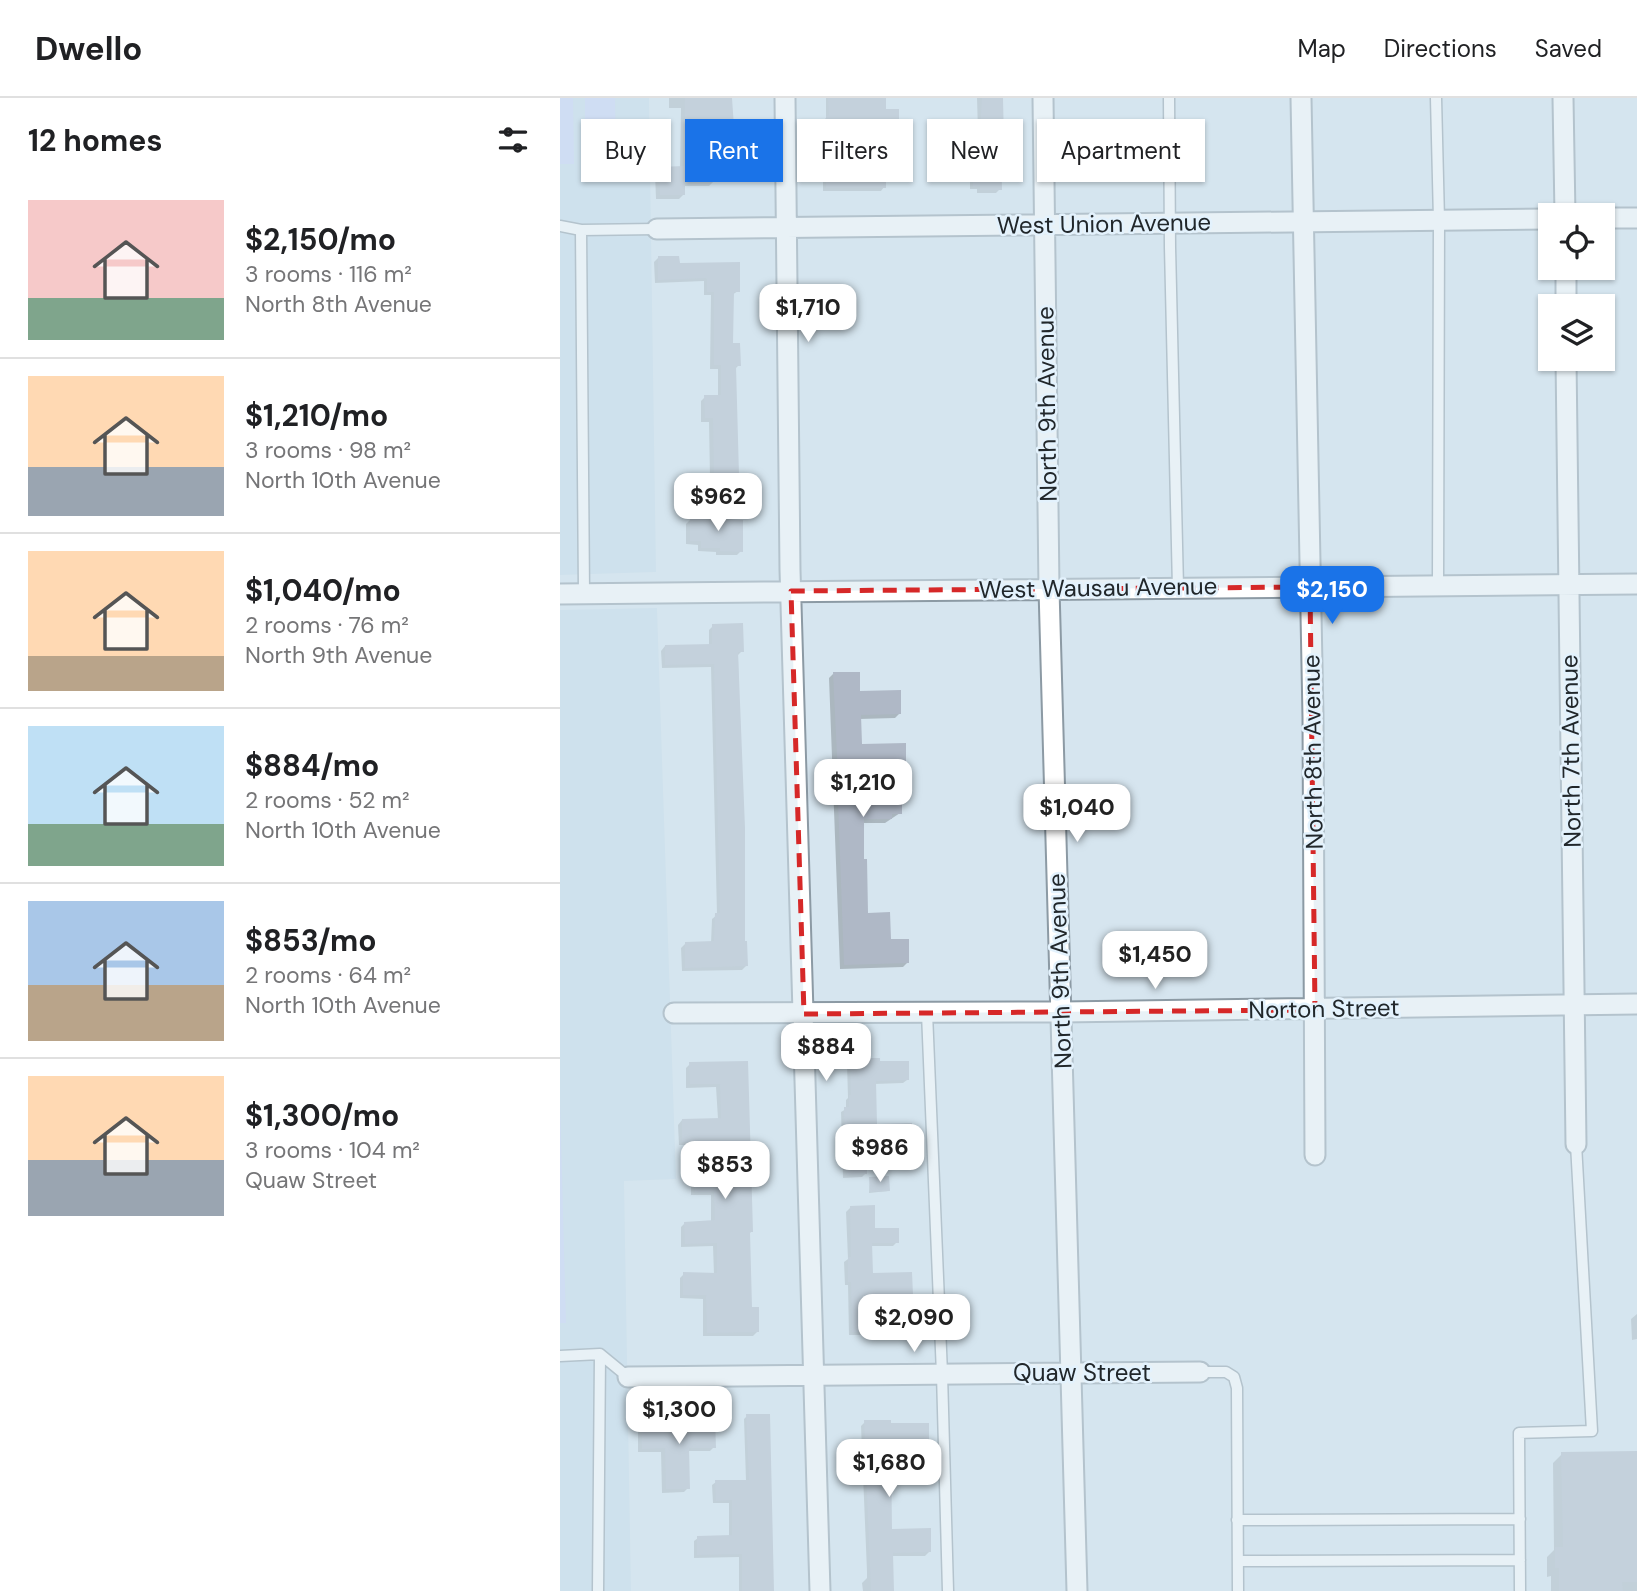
<!DOCTYPE html>
<html lang="en">
<head>
<meta charset="utf-8">
<style>
	:root { --surface:#fff; --page:#f6f6f6; --text:#202124; --muted:#757577; --line:#e0e0e0; --accent:#1a73e8 }
	body { margin:0; font-family:"DM Sans",sans-serif; background:var(--page); color:var(--text); height:100vh; display:flex; flex-direction:column; font-size:26px; white-space:nowrap }
	* { box-sizing:border-box; margin:0 }
	p { font-size:23px; color:var(--muted) }
	.icon { flex:none; width:38px; height:38px; fill:none; stroke:currentColor; stroke-width:2; stroke-linecap:round; stroke-linejoin:round }
	.map { position:relative; flex:1; overflow:hidden }
	.panel { display:flex; flex-direction:column; background:var(--surface); width:560px }
	.panel>* { flex:none }
	.banner { position:absolute; left:21px; top:21px; width:665px; height:63px; display:flex; gap:14px }
	.tools { position:absolute; left:978px; top:105px; display:grid; gap:14px }
	.tools a { display:grid; place-items:center; width:77px; height:77px; border-radius:0px; background:var(--surface); box-shadow:0 2px 5px #0004; font-size:35px }
	.price { position:absolute; translate:-50% -60px; padding:0 16px; border-radius:14px; background:#fff; color:#222; font-size:23px; line-height:46px; filter:drop-shadow(0 2px 4px #0008) }
	.price::after { content:''; position:absolute; left:50%; top:42px; width:21px; height:16px; margin-left:-10px; background:inherit; clip-path:polygon(0 0,100% 0,50% 100%) }
	.price.selected { background:var(--accent); color:#fff }
	ul { padding:0; list-style:none }
	li { display:flex; align-items:center; gap:21px; height:175px; padding:0 28px }
	li+li { border-top:2px solid var(--line) }
	li span { display:grid; place-items:center; flex:none; width:196px; height:140px; border-radius:0px; color:#555 }
	li>.icon { margin-inline-start:auto }
	span .icon { width:84px; height:84px; fill:#fffc; stroke-width:1 }
	li b { font-size:30px }
	h2 { display:flex; justify-content:space-between; align-items:center; height:84px; padding:0 28px; font-size:30px }
	.chip { padding:0 24px; border-radius:0px; background:var(--surface); box-shadow:0 2px 5px #0004; font-size:24px; line-height:63px }
	.chip.selected { background:var(--accent); color:#fff }
	header { display:flex; align-items:center; gap:42px; box-sizing:border-box; height:98px; padding:0 35px; background:var(--surface); border-bottom:2px solid var(--line) }
	header strong { font-size:33px }
	nav { display:flex; gap:38px; margin-inline-start:auto; font-size:24px }
	main { display:flex; flex:1; min-height:0 }
	.map>svg:first-child { display:block }
	.built { fill:#c6dbea }
	.green { fill:#c8d2f8 }
	.shadow { fill:#0003 }
	.building { fill:#afb8c6 }
	.lines { fill:none; stroke-linecap:round; stroke-linejoin:round }
	.lane-casing { stroke:#8c9aa4; stroke-width:13 }
	.street-casing { stroke:#8c9aa4; stroke-width:23 }
	.lane { stroke:#fff; stroke-width:10 }
	.street { stroke:#fff; stroke-width:19 }
	.marked { fill:none; stroke:#d62828; stroke-width:5; stroke-dasharray:14 9; stroke-linejoin:round }
	.labels { text-anchor:middle; stroke-width:5; stroke-linejoin:round; paint-order:stroke }
	.street-label { font-size:24px; fill:#21272b; stroke:#e3f2fd }
</style>
</head>
<body>
<header>
<strong>Dwello</strong>
<nav><a>Map</a><a>Directions</a><a>Saved</a></nav>
</header>
<main>
<section class="panel">
<h2>12 homes<svg class="icon" aria-label="filters" viewBox="0 0 24 24"><path d="M4 7h16M4 17h16"/><circle cx="9" cy="7" r="2"/><circle cx="15" cy="17" r="2"/></svg></h2>
<ul>
<li><span style="background:linear-gradient(#f6c9c9 70%,#7fa58c 0)"><svg class="icon" aria-label="home" viewBox="0 0 24 24"><path d="M3 11l9-7 9 7M6 9v11h12V9"/></svg></span><div><b>$2,150/mo</b><p>3 rooms · 116 m²</p><p>North 8th Avenue</p></div></li>
<li><span style="background:linear-gradient(#ffd9b3 65%,#9aa5b1 0)"><svg class="icon" aria-label="home" viewBox="0 0 24 24"><path d="M3 11l9-7 9 7M6 9v11h12V9"/></svg></span><div><b>$1,210/mo</b><p>3 rooms · 98 m²</p><p>North 10th Avenue</p></div></li>
<li><span style="background:linear-gradient(#ffd9b3 75%,#b9a48a 0)"><svg class="icon" aria-label="home" viewBox="0 0 24 24"><path d="M3 11l9-7 9 7M6 9v11h12V9"/></svg></span><div><b>$1,040/mo</b><p>2 rooms · 76 m²</p><p>North 9th Avenue</p></div></li>
<li><span style="background:linear-gradient(#bfe0f5 70%,#7fa58c 0)"><svg class="icon" aria-label="home" viewBox="0 0 24 24"><path d="M3 11l9-7 9 7M6 9v11h12V9"/></svg></span><div><b>$884/mo</b><p>2 rooms · 52 m²</p><p>North 10th Avenue</p></div></li>
<li><span style="background:linear-gradient(#a9c7e8 60%,#b9a48a 0)"><svg class="icon" aria-label="home" viewBox="0 0 24 24"><path d="M3 11l9-7 9 7M6 9v11h12V9"/></svg></span><div><b>$853/mo</b><p>2 rooms · 64 m²</p><p>North 10th Avenue</p></div></li>
<li><span style="background:linear-gradient(#ffd9b3 60%,#9aa5b1 0)"><svg class="icon" aria-label="home" viewBox="0 0 24 24"><path d="M3 11l9-7 9 7M6 9v11h12V9"/></svg></span><div><b>$1,300/mo</b><p>3 rooms · 104 m²</p><p>Quaw Street</p></div></li>
</ul>
</section>
<div class="map">
<svg width="1077" height="1493" viewBox="0 0 1077 1493">
	<rect width="100%" height="100%" fill="#d6e5ef"/>
	<path class="built" d="M 0,0 L 89,0 L 96,474 L 0,477 Z
		M 97,510 L 116,1081 L 64,1083 L 71,1493 L 0,1493 L 0,512 Z"/>
	<path class="green" d="M 0,0 L 13,0 L 14,66 L 0,66 Z
		M 25,0 L 55,0 L 56,65 L 25,65 Z
		M 0,1005 L 6,1225 L 0,1225 Z"/>
	<path class="shadow" d="M 109,0 L 171,0 L 174,42 L 169,47 L 154,47 L 154,83 L 149,88 L 123,88 L 124,96 L 119,101 L 96,101 L 95,75 L 100,70 L 120,70 L 121,10 L 109,10 Z
		M 266,0 L 324,0 L 324,13 L 338,32 L 334,36 L 324,36 L 324,89 L 321,93 L 263,93 L 263,23 L 266,20 Z
		M 417,0 L 442,0 L 442,43 L 439,47 L 440,91 L 436,95 L 417,95 L 417,91 L 410,91 L 410,79 L 392,80 L 391,56 L 383,56 L 382,39 L 385,36 L 418,34 Z
		M 98,160 L 178,193 L 172,197 L 171,247 L 179,267 L 175,271 L 177,376 L 173,380 L 150,381 L 149,324 L 141,324 L 141,303 L 145,299 L 158,298 L 158,271 L 150,271 L 151,197 L 144,197 L 144,183 L 95,185 L 94,164 Z
		M 130,422 L 181,453 L 177,457 L 156,457 L 156,454 L 138,453 L 138,447 L 126,446 L 126,426 Z
		M 153,528 L 182,553 L 178,557 L 183,845 L 186,868 L 182,872 L 122,873 L 121,850 L 125,846 L 151,845 L 152,821 L 157,817 L 151,569 L 102,570 L 101,553 L 105,548 L 149,547 L 149,532 Z
		M 273,576 L 298,595 L 339,616 L 335,620 L 299,621 L 300,648 L 344,668 L 340,672 L 301,672 L 302,703 L 340,715 L 325,725 L 302,725 L 306,817 L 347,865 L 343,869 L 280,871 L 269,580 Z
		M 291,962 L 318,965 L 347,982 L 343,985 L 314,986 L 315,1027 L 350,1039 L 346,1043 L 305,1044 L 305,1076 L 302,1079 L 283,1080 L 281,1014 L 286,1011 L 286,1002 L 288,1000 L 287,966 Z
		M 186,964 L 191,1134 L 188,1137 L 190,1211 L 197,1234 L 193,1238 L 143,1238 L 143,1201 L 120,1200 L 120,1180 L 124,1176 L 154,1177 L 153,1148 L 121,1149 L 121,1129 L 125,1125 L 151,1124 L 151,1097 L 131,1097 L 131,1081 L 135,1077 L 150,1077 L 149,1047 L 119,1047 L 118,1027 L 122,1022 L 158,1021 L 156,989 L 126,990 L 126,970 L 130,966 Z
		M 310,1081 L 328,1093 L 309,1095 Z
		M 290,1110 L 313,1132 L 337,1144 L 333,1148 L 311,1148 L 311,1177 L 351,1196 L 347,1200 L 339,1200 L 340,1226 L 336,1230 L 328,1231 L 324,1237 L 289,1237 L 288,1187 L 285,1187 L 284,1164 L 288,1161 L 286,1114 Z
		M 1077,1216 L 1077,1241 L 1072,1242 L 1071,1221 Z
		M 187,1318 L 212,1493 L 179,1493 L 179,1459 L 134,1460 L 134,1443 L 138,1440 L 169,1439 L 169,1405 L 153,1405 L 152,1387 L 156,1384 L 186,1383 L 184,1321 Z
		M 134,1321 L 154,1349 L 150,1353 L 128,1353 L 128,1390 L 124,1394 L 102,1395 L 101,1354 L 78,1354 L 78,1328 L 82,1324 L 98,1330 L 130,1329 Z
		M 305,1324 L 329,1327 L 367,1348 L 363,1352 L 329,1352 L 331,1433 L 369,1454 L 365,1458 L 331,1458 L 332,1493 L 303,1493 L 302,1485 L 307,1480 L 307,1474 L 301,1328 Z
		M 1077,1354 L 1077,1493 L 991,1493 L 991,1478 L 987,1479 L 987,1459 L 994,1452 L 993,1365 L 1002,1356 Z"/>
	<path class="building" d="M 125,0 L 172,0 L 175,43 L 155,43 L 155,84 L 125,84 L 125,97 L 100,97 L 99,69 L 124,68 Z
		M 268,0 L 326,0 L 326,11 L 339,11 L 339,33 L 326,33 L 326,90 L 266,90 L 266,18 L 269,17 Z
		M 422,0 L 443,0 L 444,44 L 441,44 L 442,92 L 420,92 L 420,88 L 413,89 L 413,77 L 395,77 L 394,53 L 386,54 L 385,34 L 420,33 Z
		M 98,158 L 119,158 L 120,165 L 180,164 L 180,194 L 174,194 L 173,245 L 180,245 L 181,268 L 176,268 L 179,377 L 154,378 L 153,320 L 145,320 L 144,297 L 161,297 L 161,267 L 154,267 L 154,194 L 147,194 L 147,180 L 98,182 Z
		M 133,418 L 183,422 L 183,454 L 160,453 L 160,450 L 141,450 L 141,443 L 130,443 L 130,420 L 133,420 Z
		M 183,525 L 184,554 L 178,554 L 185,730 L 185,843 L 187,843 L 188,868 L 125,870 L 125,844 L 154,843 L 155,815 L 160,815 L 154,566 L 105,567 L 105,547 L 152,546 L 152,526 Z
		M 273,574 L 300,574 L 300,593 L 341,592 L 341,616 L 301,617 L 302,646 L 346,645 L 346,669 L 303,669 L 304,701 L 342,700 L 342,716 L 332,716 L 332,721 L 304,721 L 304,761 L 307,761 L 308,815 L 330,814 L 331,841 L 349,841 L 349,865 L 284,867 L 278,703 L 276,703 L 278,678 Z
		M 290,960 L 320,960 L 320,963 L 349,963 L 349,982 L 316,983 L 317,1026 L 352,1025 L 352,1040 L 306,1041 L 307,1076 L 287,1077 L 285,1066 L 284,1009 L 289,1009 L 289,997 L 291,997 Z
		M 188,963 L 193,1134 L 190,1134 L 192,1209 L 199,1209 L 199,1234 L 147,1235 L 146,1197 L 123,1197 L 123,1174 L 157,1175 L 157,1145 L 125,1146 L 124,1124 L 155,1122 L 154,1094 L 135,1094 L 135,1076 L 153,1076 L 152,1043 L 122,1044 L 122,1021 L 161,1020 L 160,986 L 130,986 L 129,964 Z
		M 329,1078 L 330,1093 L 310,1094 L 309,1079 Z
		M 315,1107 L 315,1130 L 339,1130 L 339,1145 L 312,1145 L 313,1175 L 352,1174 L 353,1197 L 341,1197 L 342,1227 L 330,1227 L 330,1233 L 292,1234 L 291,1184 L 288,1184 L 288,1159 L 291,1159 L 290,1108 Z
		M 186,1316 L 210,1316 L 214,1493 L 182,1493 L 182,1456 L 137,1457 L 137,1438 L 172,1437 L 172,1402 L 156,1403 L 155,1382 L 189,1382 Z
		M 155,1319 L 156,1350 L 129,1350 L 130,1391 L 106,1391 L 105,1350 L 82,1351 L 81,1322 L 100,1321 L 100,1328 L 134,1327 L 133,1320 Z
		M 304,1322 L 331,1322 L 331,1325 L 369,1325 L 369,1348 L 331,1349 L 332,1431 L 371,1430 L 371,1454 L 333,1455 L 334,1493 L 311,1493 Z
		M 1077,1353 L 1077,1484 L 1062,1484 L 1063,1493 L 999,1493 L 999,1470 L 995,1470 L 995,1449 L 1003,1449 L 1001,1354 Z"/>
	<g class="lines">
		<g class="lane-casing">
			<path id="lane" d="M 609,0 L 610,149 L 618,490
				M 876,0 L 879,122 L 878,487
				M 0,128 L 21,132 L 97,131
				M 21,132 L 24,495
				M 367,915 L 382,1276 L 388,1493
				M 0,1258 L 40,1256 L 68,1279
				M 640,1274 L 666,1274 L 674,1279 L 677,1290 L 678,1493
				M 677,1422 L 960,1421
				M 678,1463 L 960,1462
				M 38,1493 L 40,1256
				M 960,1493 L 959,1335 L 1032,1333 L 1016,1046"/>
		</g>
		<g class="street-casing">
			<path id="street" d="M 225,0 L 230,472 L 260,1493
				M 483,0 L 489,491 L 517,1493
				M 741,0 L 753,619 L 755,1057
				M 1003,0 L 1005,117
				M 1043,120 L 1077,120
				M 97,131 L 990,121
				M 1006,170 L 1006,208
				M 1006,261 L 1016,1046
				M 0,496 L 1077,486
				M 114,915 L 502,914 L 1077,906
				M 68,1279 L 640,1274"/>
		</g>
		<use href="#lane" class="lane"/>
		<use href="#street" class="street"/>
	</g>
	<path d="M0 0H1077V1493H0ZM 750,489 L 755,912 L 244,916 L 231,493 Z" fill="#d6e5ef" fill-opacity=".55" fill-rule="evenodd"/>
	<path class="marked" d="M 750,489 L 755,912 L 244,916 L 231,493 Z"/>
	<g class="labels">
		<g class="street-label">
			<text transform="translate(544 126) rotate(-1)" y="8">West Union Avenue</text>
			<text transform="translate(487 306) rotate(-91)" y="8">North 9th Avenue</text>
			<text transform="translate(538 490) rotate(-1)" y="8">West Wausau Avenue</text>
			<text transform="translate(1011 653) rotate(-91)" y="8">North 7th Avenue</text>
			<text transform="translate(753 654) rotate(-91)" y="8">North 8th Avenue</text>
			<text transform="translate(500 873) rotate(-92)" y="8">North 9th Avenue</text>
			<text transform="translate(764 911) rotate(-1)" y="8">Norton Street</text>
			<text x="522" y="1283">Quaw Street</text>
		</g>
	</g>
</svg>
<div class="tools">
<a><svg class="icon" aria-label="locate" viewBox="0 0 24 24"><circle cx="12" cy="12" r="6"/><path d="M12 2v4M12 18v4M2 12h4M18 12h4"/></svg></a>
<a><svg class="icon" aria-label="layers" viewBox="0 0 24 24"><path d="M12 4l9 5-9 5-9-5zM3 14l9 5 9-5"/></svg></a>
</div>
<b class="price" style="left:248px;top:246px">$1,710</b>
<b class="price" style="left:158px;top:435px">$962</b>
<b class="price selected" style="left:772px;top:528px">$2,150</b>
<b class="price" style="left:303px;top:721px">$1,210</b>
<b class="price" style="left:517px;top:746px">$1,040</b>
<b class="price" style="left:595px;top:893px">$1,450</b>
<b class="price" style="left:266px;top:985px">$884</b>
<b class="price" style="left:320px;top:1086px">$986</b>
<b class="price" style="left:165px;top:1103px">$853</b>
<b class="price" style="left:354px;top:1256px">$2,090</b>
<b class="price" style="left:119px;top:1348px">$1,300</b>
<b class="price" style="left:329px;top:1401px">$1,680</b>
<div class="banner">
<a class="chip">Buy</a>
<a class="chip selected">Rent</a>
<a class="chip">Filters</a>
<a class="chip">New</a>
<a class="chip">Apartment</a>
</div>
</div>
</main>
</body>
</html>
